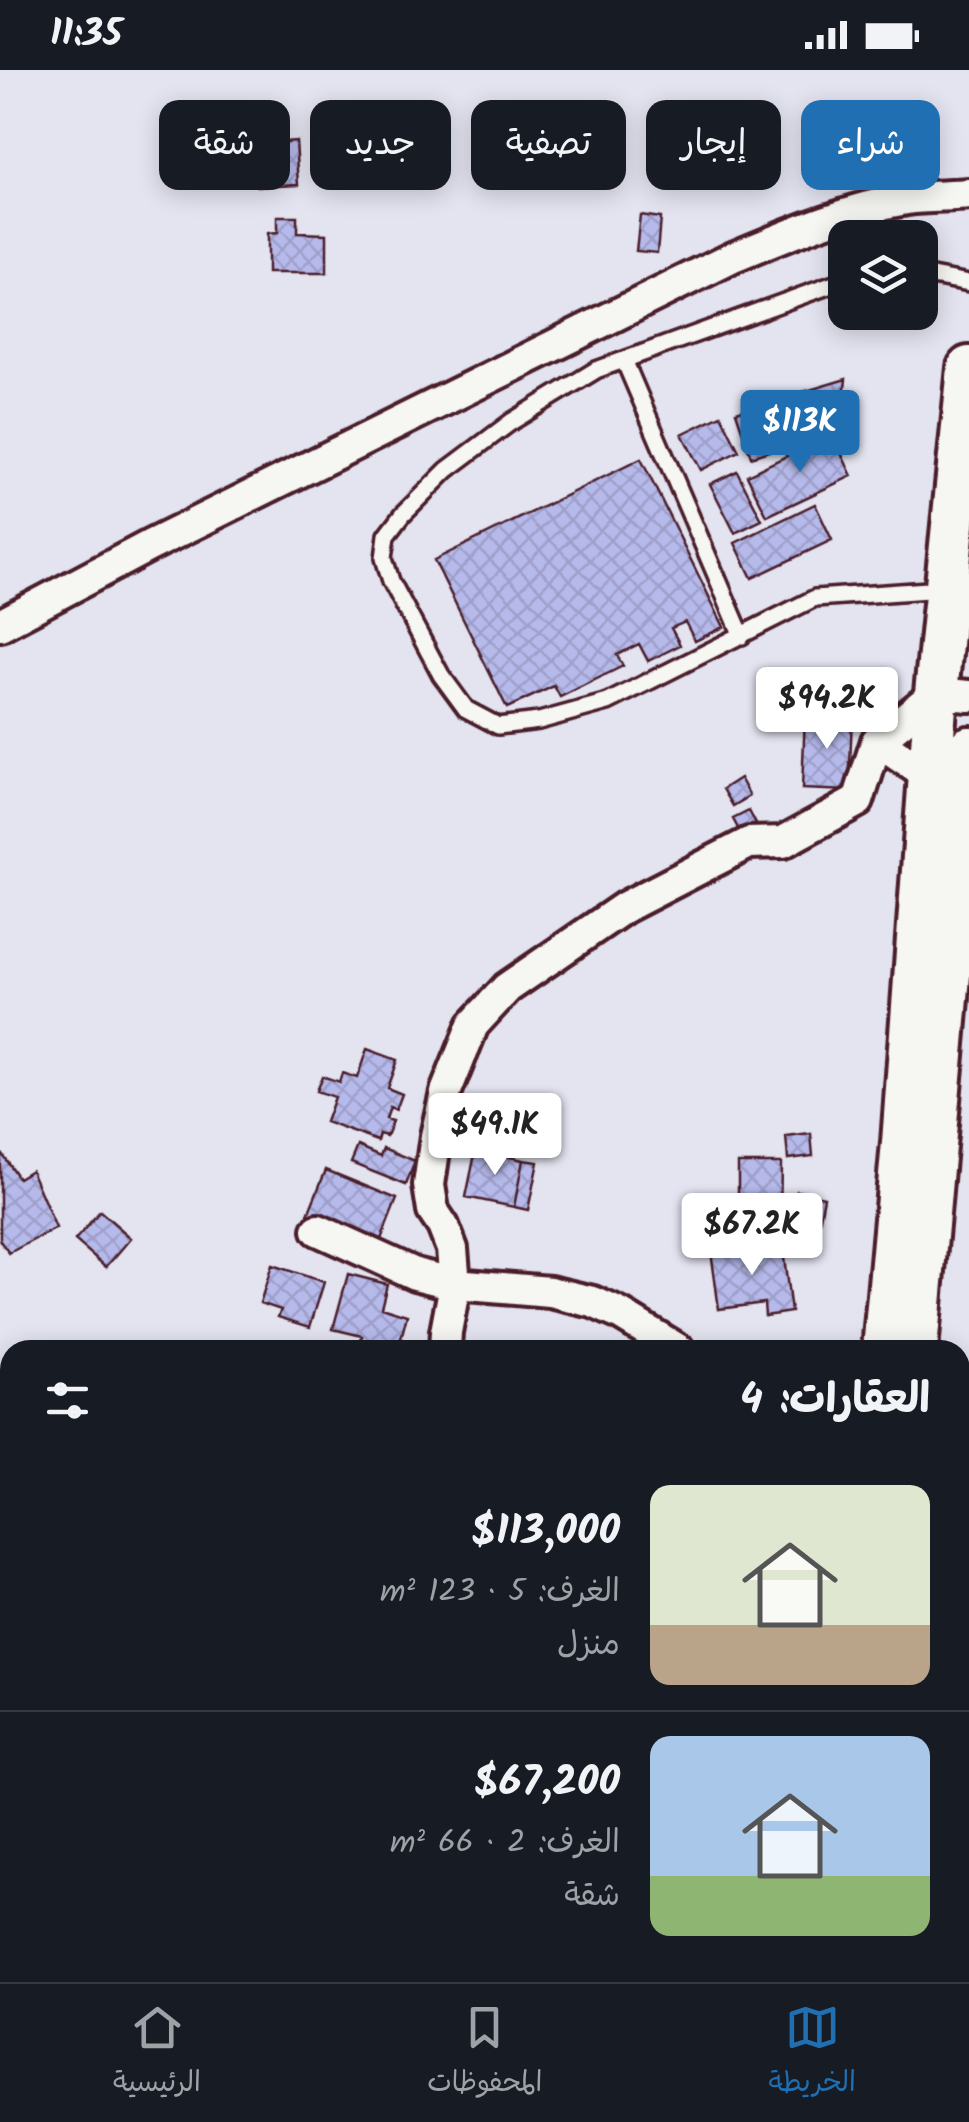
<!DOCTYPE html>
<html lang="ar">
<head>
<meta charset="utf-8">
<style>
	:root { --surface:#171b24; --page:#242831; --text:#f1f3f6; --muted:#9ea1a6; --line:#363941; --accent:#1f6fb2 }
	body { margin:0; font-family:Kalam,"Playpen Sans Arabic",sans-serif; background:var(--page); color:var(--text); direction:rtl; height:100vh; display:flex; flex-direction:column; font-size:38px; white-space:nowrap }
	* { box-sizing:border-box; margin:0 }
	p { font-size:32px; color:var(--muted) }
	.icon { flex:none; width:55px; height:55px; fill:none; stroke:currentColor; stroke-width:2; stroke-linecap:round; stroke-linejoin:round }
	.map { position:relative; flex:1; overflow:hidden; direction:ltr }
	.details { position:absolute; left:0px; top:1270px; width:970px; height:642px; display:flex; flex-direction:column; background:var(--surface); border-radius:30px 30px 0 0; box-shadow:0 5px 25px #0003; direction:rtl }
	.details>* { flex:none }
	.top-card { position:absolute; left:30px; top:30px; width:910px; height:90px; direction:rtl; display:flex; gap:20px }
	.fabs { position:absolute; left:828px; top:150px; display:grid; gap:20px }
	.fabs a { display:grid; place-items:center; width:110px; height:110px; border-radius:20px; background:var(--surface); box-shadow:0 5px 25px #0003; font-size:50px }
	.price { position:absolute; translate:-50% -85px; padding:0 22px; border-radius:10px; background:#fff; color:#222; font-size:32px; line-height:65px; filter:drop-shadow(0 2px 5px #0008) }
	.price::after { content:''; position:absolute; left:50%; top:60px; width:30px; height:22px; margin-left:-15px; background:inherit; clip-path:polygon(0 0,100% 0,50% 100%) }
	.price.selected { background:var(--accent); color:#fff }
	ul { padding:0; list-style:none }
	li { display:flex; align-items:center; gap:30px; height:250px; padding:0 40px }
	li+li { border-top:2px solid var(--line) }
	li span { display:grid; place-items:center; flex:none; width:280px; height:200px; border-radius:20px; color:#555 }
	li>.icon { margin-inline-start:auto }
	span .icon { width:120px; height:120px; fill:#fffc; stroke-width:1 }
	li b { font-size:42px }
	h2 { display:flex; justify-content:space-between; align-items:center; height:120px; padding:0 40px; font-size:42px }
	.pill { padding:0 35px; border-radius:20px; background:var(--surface); box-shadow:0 5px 25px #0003; font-size:35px; line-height:90px }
	.pill.selected { background:var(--accent); color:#fff }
	.status { display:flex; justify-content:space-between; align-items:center; height:70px; padding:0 50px; background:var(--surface); direction:ltr }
	.status svg { height:28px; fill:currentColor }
	.menu { display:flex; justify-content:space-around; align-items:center; height:140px; border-top:2px solid var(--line); background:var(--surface); font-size:28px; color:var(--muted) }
	.menu a { display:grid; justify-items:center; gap:5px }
	.menu .selected { color:var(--accent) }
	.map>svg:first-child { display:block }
	.building { fill:url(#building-cross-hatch); stroke:#4a1f2b; stroke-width:2.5 }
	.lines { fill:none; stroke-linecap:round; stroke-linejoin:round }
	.lane-casing { stroke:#4a1f2b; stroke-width:22 }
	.street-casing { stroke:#4a1f2b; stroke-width:38 }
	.secondary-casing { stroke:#4a1f2b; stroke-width:50 }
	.lane { stroke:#f6f6f2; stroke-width:15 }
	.street { stroke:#f6f6f2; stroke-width:30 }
	.secondary { stroke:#f6f6f2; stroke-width:42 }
</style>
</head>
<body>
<div class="status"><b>11:35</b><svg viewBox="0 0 49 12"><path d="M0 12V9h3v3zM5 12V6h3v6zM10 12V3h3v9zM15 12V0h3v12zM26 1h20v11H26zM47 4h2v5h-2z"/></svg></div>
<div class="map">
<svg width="969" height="1912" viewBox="0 0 969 1912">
	<defs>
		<pattern id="building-cross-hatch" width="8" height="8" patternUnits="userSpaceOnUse" patternTransform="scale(2.5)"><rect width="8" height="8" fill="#b6baeb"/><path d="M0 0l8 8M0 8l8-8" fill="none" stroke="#9e9fca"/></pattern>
	</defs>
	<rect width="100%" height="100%" fill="#e3e4f0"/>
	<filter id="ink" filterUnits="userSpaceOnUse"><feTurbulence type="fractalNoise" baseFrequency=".01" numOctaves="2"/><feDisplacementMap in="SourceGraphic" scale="20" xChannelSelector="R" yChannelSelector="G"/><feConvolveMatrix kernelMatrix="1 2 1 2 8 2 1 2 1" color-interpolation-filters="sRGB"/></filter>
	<g filter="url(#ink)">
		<path class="building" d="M 281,40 L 283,72 L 296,71 L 299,114 L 258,116 L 253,42 Z
			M 640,145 L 660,148 L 657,183 L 636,181 Z
			M 277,147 L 297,147 L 297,163 L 327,164 L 327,203 L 267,203 L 267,164 L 277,163 Z
			M 846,309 L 841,357 L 751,387 L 736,342 Z
			M 721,345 L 739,381 L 701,400 L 682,364 Z
			M 832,364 L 852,406 L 767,446 L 747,405 Z
			M 641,389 L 724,557 L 695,571 L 685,552 L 671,558 L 680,575 L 648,591 L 639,574 L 617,585 L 623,596 L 560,627 L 554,616 L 507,638 L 434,490 Z
			M 737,401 L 762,450 L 735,463 L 710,414 Z
			M 815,434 L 832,470 L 752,508 L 735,473 Z
			M 805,644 L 852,646 L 849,721 L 802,719 Z
			M 740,708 L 750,726 L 733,736 L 723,719 Z
			M 749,741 L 757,756 L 741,764 L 733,749 Z
			M 367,979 L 397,990 L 387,1018 L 402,1024 L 396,1040 L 390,1037 L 386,1049 L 393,1051 L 387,1066 L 380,1064 L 378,1071 L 325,1052 L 334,1027 L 316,1021 L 322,1006 L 339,1012 L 342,1003 L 357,1008 Z
			M 811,1064 L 813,1086 L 788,1089 L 786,1067 Z
			M 358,1076 L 381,1086 L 384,1078 L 415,1091 L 406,1115 L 351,1093 Z
			M 476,1079 L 523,1090 L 514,1137 L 466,1127 Z
			M 0,1081 L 18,1108 L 31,1100 L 56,1158 L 9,1183 L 0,1171 Z
			M 523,1090 L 538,1092 L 528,1140 L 514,1137 Z
			M 738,1093 L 781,1093 L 780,1149 L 738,1149 Z
			M 326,1100 L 397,1129 L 380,1172 L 308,1144 Z
			M 797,1121 L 824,1127 L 818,1159 L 791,1154 Z
			M 100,1141 L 131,1168 L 106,1197 L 75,1170 Z
			M 782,1172 L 791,1242 L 765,1246 L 764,1233 L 719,1239 L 711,1181 Z
			M 272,1195 L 324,1212 L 310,1257 L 278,1247 L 281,1240 L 260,1233 Z
			M 348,1204 L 387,1214 L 381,1237 L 407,1245 L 398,1280 L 359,1280 L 362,1266 L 333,1259 Z
			M 967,1432 L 969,1432 L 969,1537 L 960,1536 L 960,1481 Z
			M 960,1552 L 969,1553 L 969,1608 L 960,1607 Z
			M 960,1664 L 969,1665 L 969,1737 L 960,1736 Z
			M 960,1887 L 969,1891 L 969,1894 L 959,1912 L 917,1912 L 917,1902 L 960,1902 Z"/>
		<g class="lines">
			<g class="lane-casing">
				<path id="lane" d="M 920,206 L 932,206 L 969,213
					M 845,210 L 596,300 L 511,352 L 447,400 L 403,444 L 387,465 L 384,488 L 391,511 L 441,605 L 466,639 L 498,656 L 539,651 L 608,632 L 815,528 L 942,519
					M 624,290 L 742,566"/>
			</g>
			<g class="street-casing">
				<path id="street" d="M 0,555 L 149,476 L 731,188 C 789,164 845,139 907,129 C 927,126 949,127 969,125
					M 877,671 L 930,707 L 943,708
					M 318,1160 L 415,1204 L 455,1214 L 550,1222 L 593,1232 L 620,1244 L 679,1280
					M 445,1280 L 446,1262 L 455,1214 L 452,1179 L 443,1156 L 433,1141 L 429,1115 L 436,1066 L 446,1022 L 473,955 L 507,918 L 625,837 L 749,773 L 783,772 L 858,731 L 877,671 L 936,623 L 969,626
					M 17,1902 L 68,1912"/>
			</g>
			<g class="secondary-casing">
				<path id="secondary" d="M 884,1280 L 903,1073 L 936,623 L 969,298
					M 916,1280 L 969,678
					M 829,1910 L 861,1912"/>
			</g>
			<use href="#lane" class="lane"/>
			<use href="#street" class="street"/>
			<use href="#secondary" class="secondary"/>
		</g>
	</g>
</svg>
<div class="fabs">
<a><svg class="icon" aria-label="layers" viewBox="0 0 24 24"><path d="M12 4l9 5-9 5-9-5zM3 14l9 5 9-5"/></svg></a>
</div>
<b class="price selected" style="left:800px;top:405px">$113K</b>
<b class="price" style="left:827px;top:682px">$94.2K</b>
<b class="price" style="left:495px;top:1108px">$49.1K</b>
<b class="price" style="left:752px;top:1208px">$67.2K</b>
<div class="top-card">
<a class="pill selected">شراء</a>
<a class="pill">إيجار</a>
<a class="pill">تصفية</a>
<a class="pill">جديد</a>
<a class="pill">شقة</a>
</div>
<section class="details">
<h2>العقارات: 4<svg class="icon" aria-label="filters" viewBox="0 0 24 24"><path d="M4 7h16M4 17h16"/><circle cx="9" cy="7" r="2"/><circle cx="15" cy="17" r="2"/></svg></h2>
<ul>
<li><span style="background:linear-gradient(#dfe7d0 70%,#b9a48a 0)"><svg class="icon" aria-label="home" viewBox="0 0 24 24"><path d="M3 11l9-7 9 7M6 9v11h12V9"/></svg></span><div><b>$113,000</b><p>الغرف: 5 · 123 m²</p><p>منزل</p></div></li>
<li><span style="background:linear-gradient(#a9c7e8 70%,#8fb573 0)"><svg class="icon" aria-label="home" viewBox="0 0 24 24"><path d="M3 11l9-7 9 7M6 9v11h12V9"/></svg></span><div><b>$67,200</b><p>الغرف: 2 · 66 m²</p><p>شقة</p></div></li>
</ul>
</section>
</div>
<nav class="menu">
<a class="selected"><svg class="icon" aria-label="map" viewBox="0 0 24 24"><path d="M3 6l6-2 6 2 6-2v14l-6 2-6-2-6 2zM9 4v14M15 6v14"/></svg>الخريطة</a>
<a><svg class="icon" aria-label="saved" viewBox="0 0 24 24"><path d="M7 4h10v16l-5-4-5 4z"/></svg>المحفوظات</a>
<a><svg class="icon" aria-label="home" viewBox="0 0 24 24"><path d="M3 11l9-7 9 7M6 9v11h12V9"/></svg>الرئيسية</a>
</nav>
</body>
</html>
